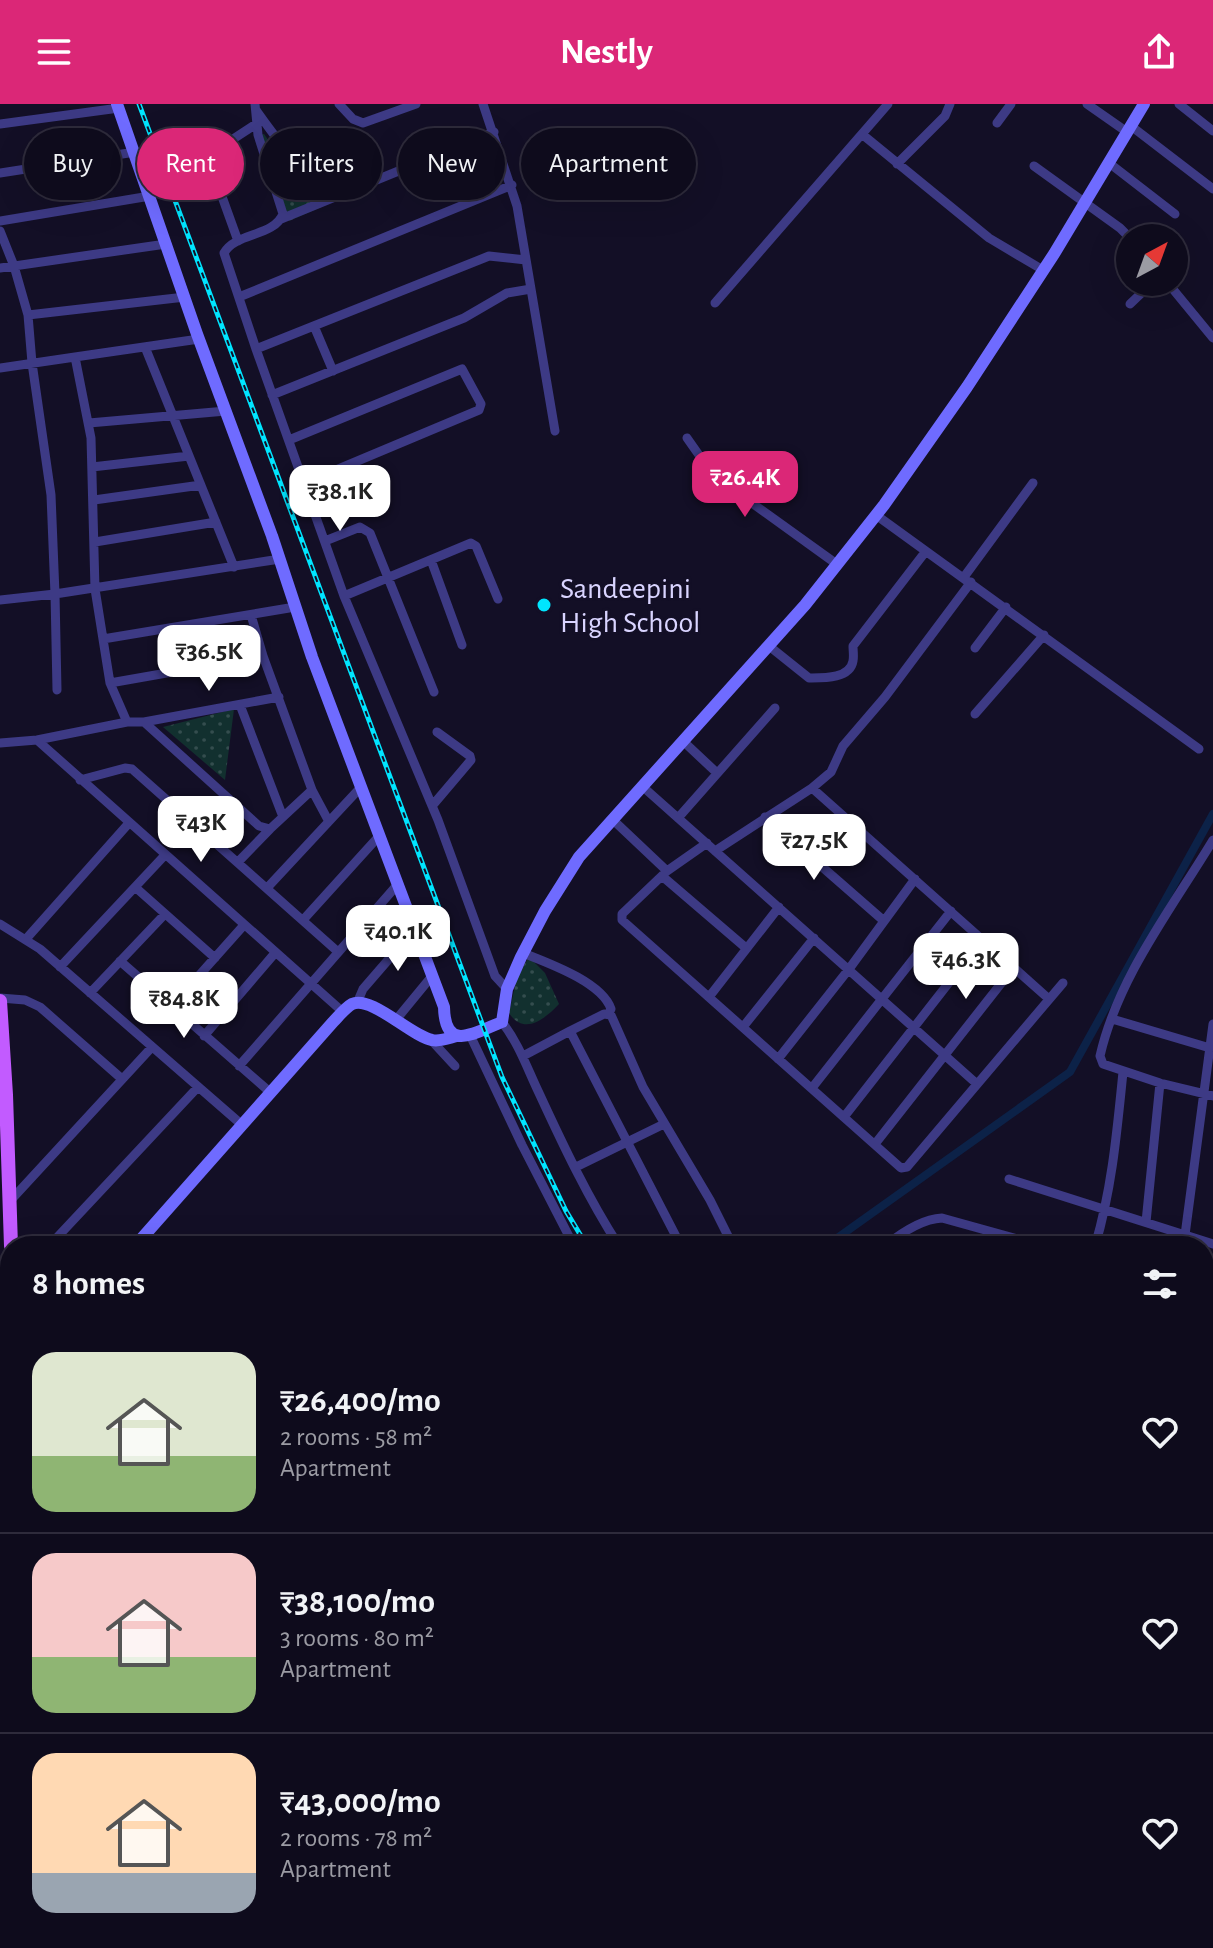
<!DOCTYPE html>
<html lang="en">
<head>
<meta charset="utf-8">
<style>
	:root { --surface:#0e0b1c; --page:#171425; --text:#f1f3f6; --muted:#9b9ba3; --line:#2e2b3b; --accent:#db2777 }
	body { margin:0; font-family:"Alegreya Sans",sans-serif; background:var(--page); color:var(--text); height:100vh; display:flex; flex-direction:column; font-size:30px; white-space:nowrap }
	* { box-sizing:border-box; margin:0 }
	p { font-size:26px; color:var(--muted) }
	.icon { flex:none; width:44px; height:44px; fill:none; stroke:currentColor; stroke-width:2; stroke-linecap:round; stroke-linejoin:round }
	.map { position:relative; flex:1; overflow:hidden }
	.details { position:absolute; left:0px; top:1132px; width:1214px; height:712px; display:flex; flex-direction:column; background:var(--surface); border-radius:32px 32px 0 0; box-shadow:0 8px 32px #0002,0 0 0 2px var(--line) }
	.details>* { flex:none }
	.guide { position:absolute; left:24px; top:24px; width:800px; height:72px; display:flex; gap:16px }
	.needle { width:52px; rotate:41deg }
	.tools { position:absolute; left:1116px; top:120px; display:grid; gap:16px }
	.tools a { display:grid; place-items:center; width:72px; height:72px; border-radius:50%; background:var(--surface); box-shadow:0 8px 32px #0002,0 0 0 2px var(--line); font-size:40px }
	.price { position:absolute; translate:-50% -68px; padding:0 18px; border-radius:16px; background:#fff; color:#222; font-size:26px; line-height:52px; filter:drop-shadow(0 2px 4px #0008) }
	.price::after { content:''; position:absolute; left:50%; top:48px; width:24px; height:18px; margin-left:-12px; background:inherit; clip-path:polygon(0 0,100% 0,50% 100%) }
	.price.on { background:var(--accent); color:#fff }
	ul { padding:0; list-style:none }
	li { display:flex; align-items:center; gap:24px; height:200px; padding:0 32px }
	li+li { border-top:2px solid var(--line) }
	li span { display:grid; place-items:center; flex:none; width:224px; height:160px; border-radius:24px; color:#555 }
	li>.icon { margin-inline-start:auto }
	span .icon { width:96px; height:96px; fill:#fffc; stroke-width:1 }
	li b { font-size:34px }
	h2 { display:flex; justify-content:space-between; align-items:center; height:96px; padding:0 32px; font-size:34px }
	.tag { padding:0 28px; border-radius:36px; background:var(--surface); box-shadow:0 8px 32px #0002,0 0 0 2px var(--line); font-size:28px; line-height:72px }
	.tag.on { background:var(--accent); color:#fff }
	header { display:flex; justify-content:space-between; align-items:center; height:104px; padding:0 32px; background:var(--accent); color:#fff; font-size:36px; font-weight:700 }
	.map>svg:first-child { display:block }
	.park { fill:url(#park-dots) }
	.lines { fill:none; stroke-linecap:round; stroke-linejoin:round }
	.canal { stroke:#0c2248; stroke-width:8 }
	.street { stroke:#3d3a85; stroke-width:9 }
	.secondary { stroke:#6f6bff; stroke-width:12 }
	.primary { stroke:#c25bff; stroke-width:14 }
	.rail-casing { stroke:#00e5ff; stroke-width:5 }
	.rail { stroke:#130f26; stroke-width:2; stroke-dasharray:6; stroke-linecap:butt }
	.poi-dot { fill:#00e5ff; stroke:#130f26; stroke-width:3 }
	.labels { text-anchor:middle; stroke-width:6; stroke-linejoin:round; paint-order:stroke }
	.poi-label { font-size:30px; fill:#d9d4ff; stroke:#130f26; text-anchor:start }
</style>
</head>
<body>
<header><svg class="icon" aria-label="menu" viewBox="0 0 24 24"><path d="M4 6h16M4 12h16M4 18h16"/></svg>Nestly<svg class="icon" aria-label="share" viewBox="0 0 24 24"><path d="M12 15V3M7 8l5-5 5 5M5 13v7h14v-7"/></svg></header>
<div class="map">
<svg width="1213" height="1844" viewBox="0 0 1213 1844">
	<defs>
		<pattern id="park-dots" width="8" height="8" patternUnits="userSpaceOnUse" patternTransform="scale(2)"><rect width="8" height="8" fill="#12302f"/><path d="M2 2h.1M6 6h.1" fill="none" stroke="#344d4e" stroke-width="1.8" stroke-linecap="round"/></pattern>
	</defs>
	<rect width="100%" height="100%" fill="#130f26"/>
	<path class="park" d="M 264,30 C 287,63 298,77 333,98 L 289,117 L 258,31 Z
		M 234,605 L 225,676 L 163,623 Z
		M 529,853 L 545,869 L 559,900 C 545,915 524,932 509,909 L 517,873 Z"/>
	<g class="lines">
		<path class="canal" d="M 826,1142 L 1070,968 L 1213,710
			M 0,1546 L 10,1558"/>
		<path class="street" d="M 255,0 L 258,31 L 283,110 C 274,133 236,128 224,149 L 256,245 L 344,492 L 438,716 L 495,872 L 507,885
			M 339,0 L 353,15 L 363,19 L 416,0
			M 483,0 L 517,102 L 555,327
			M 1087,0 L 1127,28
			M 1179,0 L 1213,27
			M 256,6 C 286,48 298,66 346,89
			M 997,19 L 1011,0
			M 0,20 L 119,4
			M 1131,22 L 1213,85
			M 863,31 L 989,134 L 1043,166
			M 1109,59 L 1175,110
			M 897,60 L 945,12 L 950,0
			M 1034,62 L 1120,124 L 1130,134
			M 0,69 L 135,48
			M 281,115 L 494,28
			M 0,117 L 150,92
			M 0,127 L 14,162 L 28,211 L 32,259 L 51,391 L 55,490 L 280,455
			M 238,137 L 211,62 L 224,41 L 256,20
			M 0,164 L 166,140
			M 1167,178 L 1213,234
			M 239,193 L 512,81
			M 715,199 L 888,0
			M 1130,200 L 1153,178
			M 28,211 L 185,193
			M 314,222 L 333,267
			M 145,243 L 234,463
			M 256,245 L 489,152 L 526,156
			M 75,253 L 199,235
			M 0,264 L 75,253 L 91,334 L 95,485 L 110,579 L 263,552 L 312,686 L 270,725 L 259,722 L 144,618 L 127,618 L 37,636 L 0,639
			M 272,291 L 464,214 L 507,189 L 531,185
			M 89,319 L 226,307
			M 687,334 L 713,371 L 838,461
			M 289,336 L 462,265 L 481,300 L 479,306 L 305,379
			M 92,363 L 189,352
			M 94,396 L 201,381
			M 876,411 L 1199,645
			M 325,437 L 360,423 L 370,429 L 434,588
			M 95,438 L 216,418
			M 431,456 L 462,541
			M 964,473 L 1033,379
			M 344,492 L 471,439 L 476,442 L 498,495
			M 0,496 L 55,490 L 57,586
			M 251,511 L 263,552
			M 103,535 L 295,503
			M 769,542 L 809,574 C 823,574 850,575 853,557 C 854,552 853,547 853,542 L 926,447
			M 975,544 L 1006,503
			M 110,579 L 127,618
			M 240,601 L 283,713
			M 975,610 L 1044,531
			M 144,618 L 279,593
			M 37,636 L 343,908
			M 684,638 L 717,669
			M 80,676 L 125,664 L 132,665 L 337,847
			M 642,682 L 977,980
			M 812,684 L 831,668 L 843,642 L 885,593 L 971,478
			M 312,686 L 328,716
			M 432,702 L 471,656 L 470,652 L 437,628
			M 765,713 L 884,817
			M 678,714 L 775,604
			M 612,715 L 667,767
			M 1213,736 C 1172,804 1118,873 1100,952 L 1103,960 L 1160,979 L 1213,992
			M 707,739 L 667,767 L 622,810 L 622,816 L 901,1064 L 907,1063 L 1063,879
			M 715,747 L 812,684 L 1049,895
			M 238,758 L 270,725
			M 662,772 L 746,844
			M 135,783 L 215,854
			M 267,784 L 361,683
			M 303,816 L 380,731
			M 0,820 L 40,845 L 241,1020
			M 26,835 L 129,719
			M 523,849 C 548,859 602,878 611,905 L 609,909
			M 120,857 L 271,989
			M 60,863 L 165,751
			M 90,889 L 165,810
			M 709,893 L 779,803
			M 0,894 L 25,896 L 40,903 L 122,975
			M 357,899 L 363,885 L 414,826
			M 171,903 L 244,821
			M 1112,915 L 1210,944
			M 395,917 L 432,872
			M 502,918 C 519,940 527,964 539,989 C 563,1041 588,1094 619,1142
			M 1213,920 L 1185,1131 L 1213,1140
			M 743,923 L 814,834
			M 570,927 L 604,910 L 611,911 L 643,983 L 710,1096 L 733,1142
			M 470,931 L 522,1041 L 574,1142
			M 204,932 L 275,849
			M 431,936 L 455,962
			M 523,952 L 570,927 L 681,1142
			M 778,955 L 849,865 L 915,775
			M 239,962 L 398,780
			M 812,984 L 951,807
			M 844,1013 L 983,835
			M 875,1040 L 1014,863
			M 576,1063 L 664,1020
			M 1009,1075 L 1185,1131
			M 11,1096 L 152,943
			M 1146,1118 L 1160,979
			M 49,1142 L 198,983
			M 885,1142 C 901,1129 921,1115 942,1114 L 1043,1142
			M 1095,1142 C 1112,1085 1117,1027 1123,968
			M 1204,1218 L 1213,1194
			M 1204,1244 L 1213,1248
			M 1204,1369 L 1213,1365
			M 0,1382 L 10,1374
			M 1204,1412 L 1213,1408
			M 0,1445 L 10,1437
			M 1204,1459 L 1213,1455
			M 0,1496 L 10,1488
			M 1204,1515 L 1213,1519
			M 1204,1562 L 1213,1567
			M 0,1584 L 10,1595
			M 0,1662 L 10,1650
			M 1213,1696 L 1206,1706 L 1213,1716
			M 0,1728 L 1,1726 L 10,1730
			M 1204,1762 L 1213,1755
			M 1204,1831 L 1213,1825
			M 622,1834 L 630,1844
			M 1052,1834 L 1060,1844
			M 1118,1834 L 1125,1844
			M 72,1844 L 75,1834
			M 104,1844 L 108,1834
			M 178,1844 L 182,1834
			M 567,1844 L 578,1834
			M 653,1844 L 664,1834
			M 736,1844 L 747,1834
			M 819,1844 L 829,1834
			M 900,1844 L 910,1834
			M 985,1844 L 995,1834
			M 1105,1844 L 1112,1834
			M 1188,1844 L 1201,1834"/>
		<path class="secondary" d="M 117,0 L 197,230 L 272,432 L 312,553 L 444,903 C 445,949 474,929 502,918 L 507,885 L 521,853 L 545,807 L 579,753 L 805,501 L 884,401 L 967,283 L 1054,150 L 1144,0
			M 135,1142 L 333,918 C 338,913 345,904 352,900 C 371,891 411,932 432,936 C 440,938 449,934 457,932
			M 16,1844 L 20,1834"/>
		<path class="primary" d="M 0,897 L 6,991 L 11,1142
			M 10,1155 C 7,1191 0,1229 10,1265
			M 0,1274 L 10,1302
			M 424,1834 L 436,1844
			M 440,1834 L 453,1844
			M 1199,1844 L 1213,1834"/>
		<g class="rail-casing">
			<path id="rail" d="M 139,0 L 502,973 L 566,1107 L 587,1142
				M 1078,1834 L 1086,1844"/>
		</g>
		<use href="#rail" class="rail"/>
	</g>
	<circle class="poi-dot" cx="544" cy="501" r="8"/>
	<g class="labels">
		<g class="poi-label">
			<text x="560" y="494">Sandeepini<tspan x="560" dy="34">High School</tspan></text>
		</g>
	</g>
</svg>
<div class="tools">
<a><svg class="needle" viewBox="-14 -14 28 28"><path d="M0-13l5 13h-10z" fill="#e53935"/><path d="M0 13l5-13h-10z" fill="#9b9ba3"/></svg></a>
</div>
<b class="price on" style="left:745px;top:415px">₹26.4K</b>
<b class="price" style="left:340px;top:429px">₹38.1K</b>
<b class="price" style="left:209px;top:589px">₹36.5K</b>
<b class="price" style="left:201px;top:760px">₹43K</b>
<b class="price" style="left:814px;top:778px">₹27.5K</b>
<b class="price" style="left:398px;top:869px">₹40.1K</b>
<b class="price" style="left:966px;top:897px">₹46.3K</b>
<b class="price" style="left:184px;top:936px">₹84.8K</b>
<div class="guide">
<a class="tag">Buy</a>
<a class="tag on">Rent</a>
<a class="tag">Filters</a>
<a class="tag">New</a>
<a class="tag">Apartment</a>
</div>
<section class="details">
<h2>8 homes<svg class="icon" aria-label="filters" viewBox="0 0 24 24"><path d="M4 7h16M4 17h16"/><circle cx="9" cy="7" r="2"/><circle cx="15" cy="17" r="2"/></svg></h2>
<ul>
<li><span style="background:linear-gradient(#dfe7d0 65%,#8fb573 0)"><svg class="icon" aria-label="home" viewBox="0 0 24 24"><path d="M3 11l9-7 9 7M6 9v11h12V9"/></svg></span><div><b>₹26,400/mo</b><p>2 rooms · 58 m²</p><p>Apartment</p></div><svg class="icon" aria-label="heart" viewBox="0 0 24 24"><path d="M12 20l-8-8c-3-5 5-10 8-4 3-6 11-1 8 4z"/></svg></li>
<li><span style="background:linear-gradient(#f6c9c9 65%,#8fb573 0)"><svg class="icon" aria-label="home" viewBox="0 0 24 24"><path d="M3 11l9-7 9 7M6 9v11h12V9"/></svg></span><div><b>₹38,100/mo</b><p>3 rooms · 80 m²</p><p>Apartment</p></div><svg class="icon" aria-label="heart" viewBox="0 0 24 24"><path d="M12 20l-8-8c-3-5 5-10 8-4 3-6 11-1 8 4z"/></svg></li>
<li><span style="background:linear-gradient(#ffd9b3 75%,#9aa5b1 0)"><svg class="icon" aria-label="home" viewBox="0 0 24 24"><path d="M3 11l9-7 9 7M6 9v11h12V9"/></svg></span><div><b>₹43,000/mo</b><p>2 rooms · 78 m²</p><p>Apartment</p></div><svg class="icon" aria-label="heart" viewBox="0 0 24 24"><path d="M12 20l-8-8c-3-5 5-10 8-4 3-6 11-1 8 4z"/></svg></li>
</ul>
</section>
</div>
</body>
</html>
